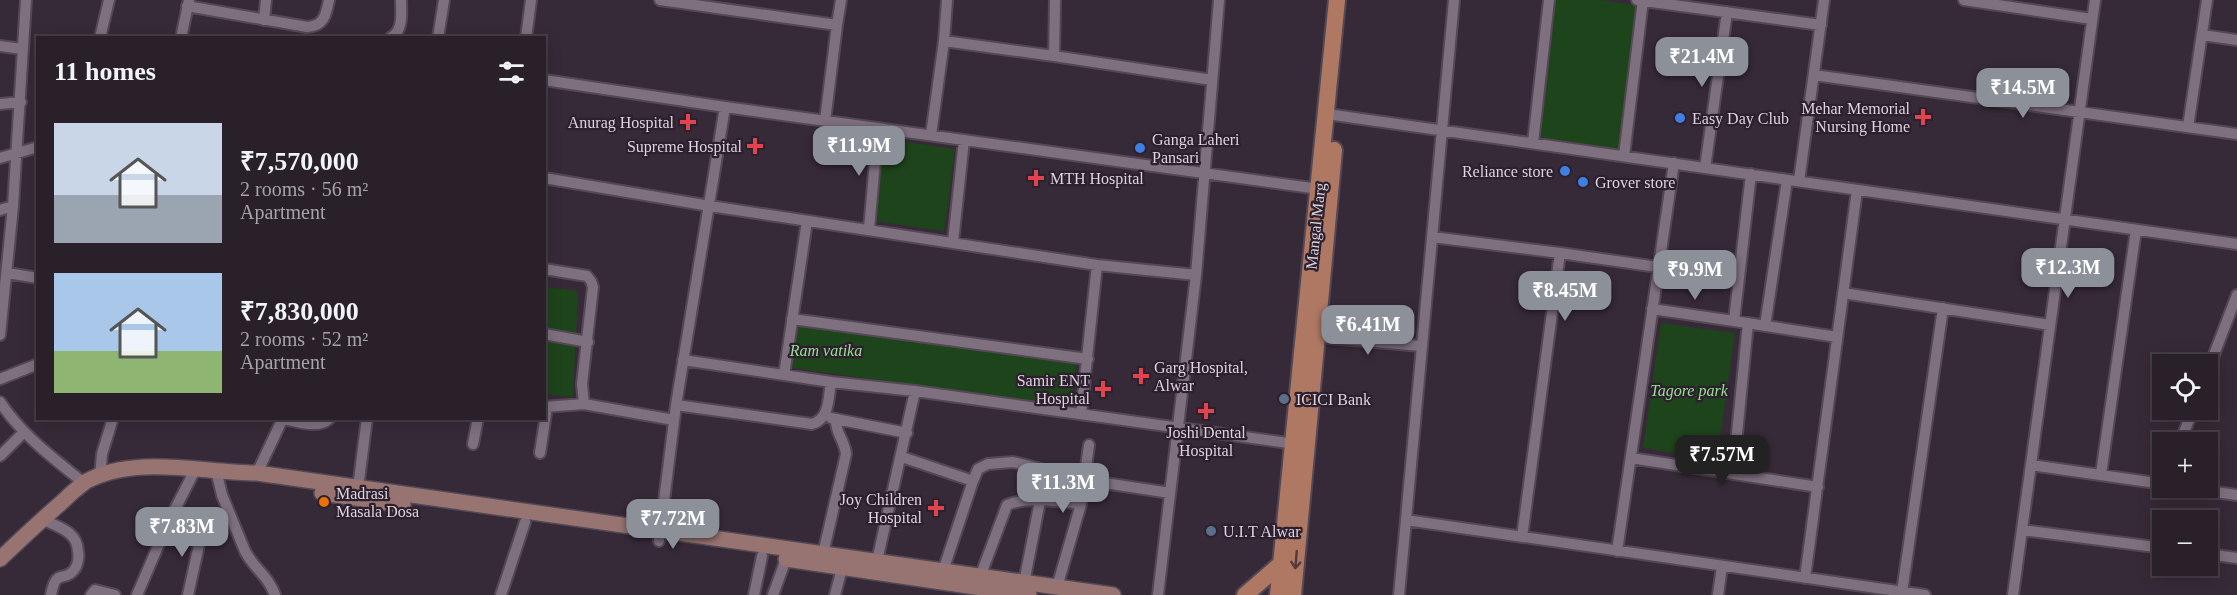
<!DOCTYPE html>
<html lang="en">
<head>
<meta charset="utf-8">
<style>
	:root { --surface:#29202a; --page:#352d36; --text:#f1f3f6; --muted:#a5a3a8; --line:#453e47; --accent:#8c9099 }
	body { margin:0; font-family:"Times New Roman",serif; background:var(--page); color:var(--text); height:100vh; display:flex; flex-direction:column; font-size:22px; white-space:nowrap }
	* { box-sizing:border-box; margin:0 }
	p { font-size:20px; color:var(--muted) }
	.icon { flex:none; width:33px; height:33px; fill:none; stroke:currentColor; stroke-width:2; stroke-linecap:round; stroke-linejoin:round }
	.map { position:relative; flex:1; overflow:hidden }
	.drawer { position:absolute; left:36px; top:36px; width:510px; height:384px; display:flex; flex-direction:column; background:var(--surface); border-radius:0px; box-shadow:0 3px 15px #0003,0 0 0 2px var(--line) }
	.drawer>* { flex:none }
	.buttons { position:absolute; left:2152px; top:354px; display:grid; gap:12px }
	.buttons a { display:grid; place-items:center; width:66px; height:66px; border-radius:0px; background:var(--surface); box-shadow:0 3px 15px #0003,0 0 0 2px var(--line); font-size:30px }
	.price { position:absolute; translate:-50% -51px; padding:0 14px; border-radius:12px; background:var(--accent); color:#fff; font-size:20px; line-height:39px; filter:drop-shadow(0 2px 3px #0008) }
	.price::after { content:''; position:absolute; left:50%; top:36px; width:18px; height:14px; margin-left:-9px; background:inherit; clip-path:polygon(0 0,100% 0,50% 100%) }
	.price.current { background:#222; color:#fff }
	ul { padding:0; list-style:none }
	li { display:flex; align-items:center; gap:18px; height:150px; padding:0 18px }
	li span { display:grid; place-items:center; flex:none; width:168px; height:120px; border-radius:0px; color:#555 }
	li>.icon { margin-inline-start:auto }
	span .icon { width:72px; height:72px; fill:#fffc; stroke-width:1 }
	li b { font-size:26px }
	h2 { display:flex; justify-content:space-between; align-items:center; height:72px; padding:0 18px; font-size:26px }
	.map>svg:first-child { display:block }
	.green { fill:#1e441c }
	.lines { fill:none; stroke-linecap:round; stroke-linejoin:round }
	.minor-casing { stroke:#534854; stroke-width:14 }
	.secondary-casing { stroke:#534854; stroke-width:18 }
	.primary-casing { stroke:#534854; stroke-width:20 }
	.minor { stroke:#7f7080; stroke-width:10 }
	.secondary { stroke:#977471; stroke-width:15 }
	.primary { stroke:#af7863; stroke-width:16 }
	.oneway { stroke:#543a3e }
	.health-dot { fill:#e0444e; stroke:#2d202e; stroke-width:2 }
	.shop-dot { fill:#3f7fe0; stroke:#2d202e; stroke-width:2 }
	.service-dot { fill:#5c6f8a; stroke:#2d202e; stroke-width:2 }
	.food-dot { fill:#e8710a; stroke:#2d202e; stroke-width:2 }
	.labels { text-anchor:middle; stroke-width:4.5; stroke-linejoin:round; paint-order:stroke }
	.poi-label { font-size:16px; fill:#dcd3dd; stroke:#2d202e; text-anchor:start }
	.street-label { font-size:16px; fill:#dcd3dd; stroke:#2d202e }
	.park-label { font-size:16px; font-style:italic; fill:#96e192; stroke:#2d202e }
</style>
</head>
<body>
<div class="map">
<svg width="2237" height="595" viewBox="0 0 2237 595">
	<rect width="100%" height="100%" fill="#372a38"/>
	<path class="green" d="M 1554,0 L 1602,0 L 1638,6 L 1619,153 L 1540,138 Z
		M 885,139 L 955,149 L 944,231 L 873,221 Z
		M 545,287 L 578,291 L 573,397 L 545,394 Z
		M 793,323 L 1076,364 L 1071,407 L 786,367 Z
		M 1661,323 L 1735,333 L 1717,459 L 1643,448 Z"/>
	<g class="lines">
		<g class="minor-casing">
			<path id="minor" d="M 660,0 L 837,25 L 841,0
				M 1637,0 L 1821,25
				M 1964,0 L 2092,19
				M 187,6 L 307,27 C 324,26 326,15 329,0
				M 264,20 L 266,0
				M 2202,35 L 2237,40
				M 100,38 L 109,0
				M 181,38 L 189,0
				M 390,38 C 404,31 401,13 401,0
				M 438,38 L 444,0
				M 526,38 L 531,0
				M 944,41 L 1054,56 L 1212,80
				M 0,46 L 22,49
				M 1054,56 L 1055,0
				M 1814,75 L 2237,134
				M 544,80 L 725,107
				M 0,104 L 21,102
				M 1327,114 L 2237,244
				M 825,121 L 837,25
				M 2188,127 L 2207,0
				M 931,135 L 944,41 L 947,0
				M 1533,143 L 1549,0
				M 1624,156 L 1643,0
				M 0,158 L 38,147
				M 1705,168 L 1727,12
				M 1751,174 L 1734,321 L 1837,337
				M 544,178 L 710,206 L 1097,265 L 1196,275 L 1219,0
				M 1799,181 L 1824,0
				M 0,210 L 13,206
				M 869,229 L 878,128
				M 1432,237 L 1560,253 L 1522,537
				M 953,242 L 964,140
				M 1560,253 L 1658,267
				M 544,269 L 587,276 L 591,281 L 593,287 L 582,384 L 584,404 L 674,420
				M 7,273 L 38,278
				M 1843,293 L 2050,325
				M 1652,309 L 1734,321
				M 792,319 L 1088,359
				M 1765,326 L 1787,180
				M 544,334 L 588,342
				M 0,335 L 13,206 L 26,0
				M 1317,337 L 1422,346
				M 683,360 L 831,382 L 915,391 L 1295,444
				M 2208,370 L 2237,295
				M 784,375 L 807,221
				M 0,379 L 38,364
				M 0,402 C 22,435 54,459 84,483
				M 676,405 L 812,424 C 830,419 828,398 831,382
				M 544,407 L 584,404
				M 1081,414 L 1097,265
				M 831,418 L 907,433
				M 283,419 C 297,421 319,430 330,418
				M 2180,442 L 2193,410
				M 473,444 L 478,418
				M 540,453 L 547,407
				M 0,456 L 24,432
				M 902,457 L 973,481
				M 1631,458 L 1818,487
				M 2031,465 L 2163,484
				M 216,470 L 222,495 L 245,551 C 254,569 268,575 275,595
				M 257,473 L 283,418
				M 1733,474 L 1748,323
				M 2101,474 L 2136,230
				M 100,476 L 102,454 L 113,418
				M 358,488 L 367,418
				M 2187,488 L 2237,495
				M 42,519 C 58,527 77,531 78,551 C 79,557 78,565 74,570 C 64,583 56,567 51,595
				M 1406,520 L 1925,595
				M 168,523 L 199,539 L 199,545 L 188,595
				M 2022,530 L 2163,548
				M 659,541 L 676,405 L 725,107 L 1319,189
				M 1617,551 L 1674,163
				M 823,554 L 846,454 C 845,441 835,433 836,419
				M 2208,554 L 2237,558
				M 877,561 L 915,391
				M 943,571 L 973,481 L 978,469 L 988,464 L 1013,462 L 1085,480 L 1170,493
				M 980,577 L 1007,505 C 1028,496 1058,501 1081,504
				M 1805,578 L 1857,190
				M 1024,583 L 1040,501
				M 1057,587 L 1081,504 L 1089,445
				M 1902,592 L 1943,308
				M 91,595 L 95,590 L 115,595
				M 137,595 L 168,523 L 196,468
				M 501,595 L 525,522
				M 754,595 L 762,556
				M 773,595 L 786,559
				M 835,595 L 842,568
				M 1158,595 L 1196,275
				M 1399,595 L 1454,0
				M 1718,595 L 1722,566
				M 2013,595 L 2095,0"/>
		</g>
		<g class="secondary-casing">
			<path id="secondary" d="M 322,493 L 403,505
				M 0,559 C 20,540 40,521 61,503 C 68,496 77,488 85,482 C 135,454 203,473 257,473 L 1113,595
				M 786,559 L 1029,595"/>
		</g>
		<g class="primary-casing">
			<path id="primary" d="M 1245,595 L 1282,563
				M 1278,595 L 1337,0
				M 1293,595 L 1334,150"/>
		</g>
		<use href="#minor" class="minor"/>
		<use href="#secondary" class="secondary"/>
		<use href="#primary" class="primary"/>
	</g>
	<defs><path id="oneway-shaft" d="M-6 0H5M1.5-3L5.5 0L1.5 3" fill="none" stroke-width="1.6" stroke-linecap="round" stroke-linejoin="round" transform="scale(1.5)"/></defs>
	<use class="oneway" href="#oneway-shaft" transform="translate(1296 560) rotate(95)"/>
	<g class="health-dot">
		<path d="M1920 108h6v6h6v6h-6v6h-6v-6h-6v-6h6z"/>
		<path d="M685 113h6v6h6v6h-6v6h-6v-6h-6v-6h6z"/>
		<path d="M752 137h6v6h6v6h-6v6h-6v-6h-6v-6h6z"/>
		<path d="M1033 169h6v6h6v6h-6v6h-6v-6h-6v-6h6z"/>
		<path d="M1138 367h6v6h6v6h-6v6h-6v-6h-6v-6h6z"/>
		<path d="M1100 380h6v6h6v6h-6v6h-6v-6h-6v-6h6z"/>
		<path d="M1203 402h6v6h6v6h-6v6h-6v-6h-6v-6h6z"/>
		<path d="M933 499h6v6h6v6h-6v6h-6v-6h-6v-6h6z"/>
	</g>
	<g class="shop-dot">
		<circle cx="1680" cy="118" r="6"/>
		<circle cx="1140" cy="148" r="6"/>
		<circle cx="1565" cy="171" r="6"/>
		<circle cx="1583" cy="182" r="6"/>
	</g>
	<g class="service-dot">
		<circle cx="1284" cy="399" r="6"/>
		<circle cx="1211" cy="531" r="6"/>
	</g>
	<circle class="food-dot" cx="324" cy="502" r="6"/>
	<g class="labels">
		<g class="poi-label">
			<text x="1910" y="114" text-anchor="end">Mehar Memorial<tspan x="1910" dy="18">Nursing Home</tspan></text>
			<text x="1692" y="124">Easy Day Club</text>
			<text x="674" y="128" text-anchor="end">Anurag Hospital</text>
			<text x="1152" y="145">Ganga Laheri<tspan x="1152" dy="18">Pansari</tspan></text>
			<text x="742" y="152" text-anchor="end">Supreme Hospital</text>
			<text x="1553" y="177" text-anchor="end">Reliance store</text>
			<text x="1050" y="184">MTH Hospital</text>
			<text x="1595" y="188">Grover store</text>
			<text x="1154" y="373">Garg Hospital,<tspan x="1154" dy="18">Alwar</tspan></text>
			<text x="1090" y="386" text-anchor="end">Samir ENT<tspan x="1090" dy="18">Hospital</tspan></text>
			<text x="1296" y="405">ICICI Bank</text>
			<text x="1206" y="438" text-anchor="middle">Joshi Dental<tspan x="1206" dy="18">Hospital</tspan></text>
			<text x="336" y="499">Madrasi<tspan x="336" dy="18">Masala Dosa</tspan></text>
			<text x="922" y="505" text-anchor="end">Joy Children<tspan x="922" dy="18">Hospital</tspan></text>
			<text x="1223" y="537">U.I.T Alwar</text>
		</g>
		<g class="street-label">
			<text transform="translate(1315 226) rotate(-84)" y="6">Mangal Marg</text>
		</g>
		<g class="park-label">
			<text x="826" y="356">Ram vatika</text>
			<text x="1689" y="396">Tagore park</text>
		</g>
	</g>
</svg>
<div class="buttons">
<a><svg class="icon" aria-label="locate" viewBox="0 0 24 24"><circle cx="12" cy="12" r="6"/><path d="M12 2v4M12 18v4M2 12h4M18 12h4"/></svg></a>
<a>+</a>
<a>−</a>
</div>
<b class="price" style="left:1702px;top:88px">₹21.4M</b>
<b class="price" style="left:2023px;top:119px">₹14.5M</b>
<b class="price" style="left:859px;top:177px">₹11.9M</b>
<b class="price" style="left:2068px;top:299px">₹12.3M</b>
<b class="price" style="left:1695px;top:301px">₹9.9M</b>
<b class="price" style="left:1565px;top:322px">₹8.45M</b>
<b class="price" style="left:1368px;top:356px">₹6.41M</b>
<b class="price current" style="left:1722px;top:486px">₹7.57M</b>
<b class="price" style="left:1063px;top:514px">₹11.3M</b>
<b class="price" style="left:673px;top:550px">₹7.72M</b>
<b class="price" style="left:182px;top:558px">₹7.83M</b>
<section class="drawer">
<h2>11 homes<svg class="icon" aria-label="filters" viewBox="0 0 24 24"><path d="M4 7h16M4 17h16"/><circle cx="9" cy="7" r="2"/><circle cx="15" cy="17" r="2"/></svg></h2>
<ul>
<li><span style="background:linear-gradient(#c9d6e8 60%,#9aa5b1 0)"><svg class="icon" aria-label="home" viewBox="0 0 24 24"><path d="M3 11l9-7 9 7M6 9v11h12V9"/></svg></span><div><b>₹7,570,000</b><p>2 rooms · 56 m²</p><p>Apartment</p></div></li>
<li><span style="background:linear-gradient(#a9c7e8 65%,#8fb573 0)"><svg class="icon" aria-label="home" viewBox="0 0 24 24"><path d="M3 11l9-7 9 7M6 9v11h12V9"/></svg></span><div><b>₹7,830,000</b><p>2 rooms · 52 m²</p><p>Apartment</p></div></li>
</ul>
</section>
</div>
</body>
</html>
